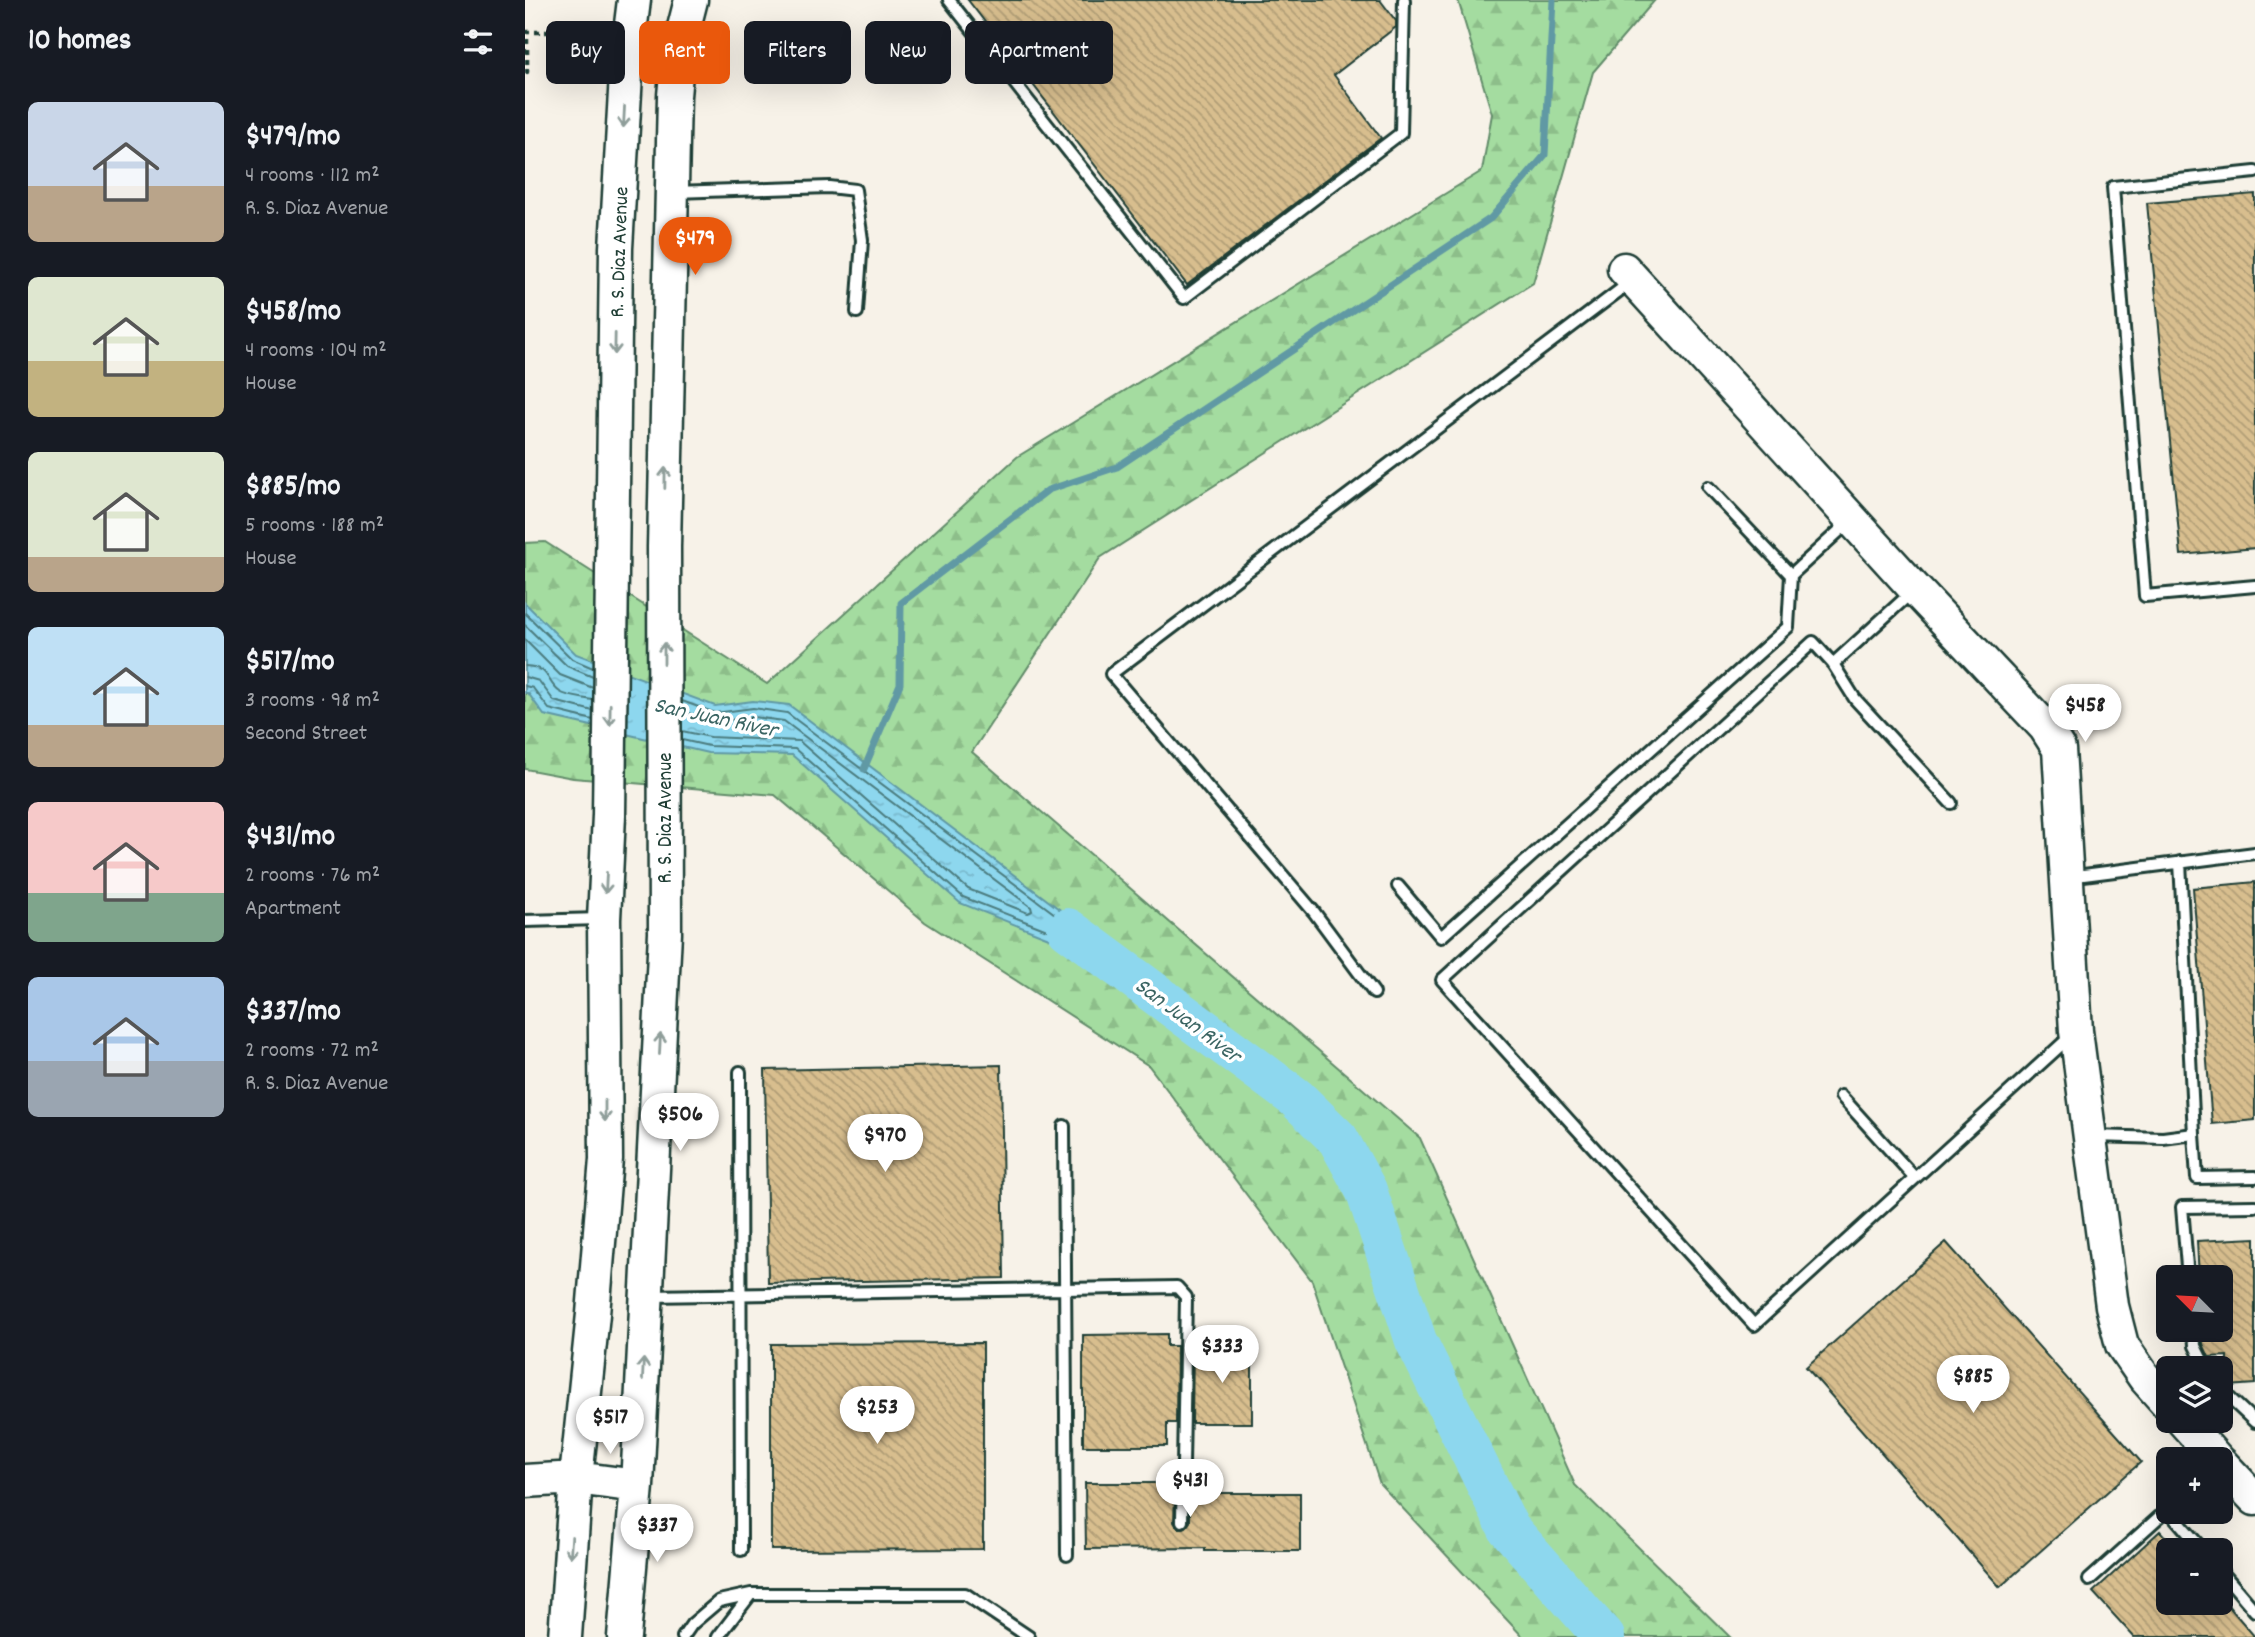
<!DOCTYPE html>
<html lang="en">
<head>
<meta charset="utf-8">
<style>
	:root { --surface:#171b24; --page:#20242c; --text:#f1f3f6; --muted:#9ea1a6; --accent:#ea580c }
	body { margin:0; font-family:Dekko,sans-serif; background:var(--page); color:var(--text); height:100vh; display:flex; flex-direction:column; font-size:26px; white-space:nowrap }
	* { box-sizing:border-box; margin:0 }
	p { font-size:23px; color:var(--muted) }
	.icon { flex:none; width:38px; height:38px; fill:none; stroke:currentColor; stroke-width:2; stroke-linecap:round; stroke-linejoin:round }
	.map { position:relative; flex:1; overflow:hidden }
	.sheet { display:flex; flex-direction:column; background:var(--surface); width:525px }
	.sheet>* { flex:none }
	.hud { position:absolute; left:21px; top:21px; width:665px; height:63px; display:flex; gap:14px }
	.needle { width:46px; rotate:294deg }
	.tools { position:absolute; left:1631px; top:1265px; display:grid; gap:14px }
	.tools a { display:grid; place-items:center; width:77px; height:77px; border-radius:10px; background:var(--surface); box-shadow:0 7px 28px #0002; font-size:35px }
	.price { position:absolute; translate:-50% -60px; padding:0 16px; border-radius:24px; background:#fff; color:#222; font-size:23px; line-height:46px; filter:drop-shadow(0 2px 4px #0008) }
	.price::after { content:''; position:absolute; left:50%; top:42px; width:21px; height:16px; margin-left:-10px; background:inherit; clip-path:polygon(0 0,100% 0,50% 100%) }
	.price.selected { background:var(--accent); color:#fff }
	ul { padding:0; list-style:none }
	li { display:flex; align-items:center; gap:21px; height:175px; padding:0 28px }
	li span { display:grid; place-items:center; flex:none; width:196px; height:140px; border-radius:10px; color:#555 }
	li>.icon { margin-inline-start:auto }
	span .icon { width:84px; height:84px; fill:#fffc; stroke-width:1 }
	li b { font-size:30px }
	h2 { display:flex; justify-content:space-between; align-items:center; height:84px; padding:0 28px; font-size:30px }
	.tag { padding:0 24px; border-radius:10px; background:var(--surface); box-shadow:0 7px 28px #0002; font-size:24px; line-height:63px }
	.tag.selected { background:var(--accent); color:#fff }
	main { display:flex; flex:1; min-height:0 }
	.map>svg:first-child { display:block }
	.forest { fill:url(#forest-firs); stroke:#628c6a; stroke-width:2 }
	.water { fill:url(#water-ripples); stroke:#6199a4; stroke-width:2 }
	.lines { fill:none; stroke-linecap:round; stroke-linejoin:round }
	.shore { stroke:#4b7b7e; stroke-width:2 }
	.stream { stroke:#6199a4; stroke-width:7 }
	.river { stroke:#8dd7ee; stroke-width:42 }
	.building { fill:url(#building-back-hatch); stroke:#1f3d34; stroke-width:2 }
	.lane-casing { stroke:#1f3d34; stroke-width:16 }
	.secondary-casing { stroke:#1f3d34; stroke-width:37 }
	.path { stroke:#1f3d34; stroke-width:4.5; stroke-dasharray:5 5; stroke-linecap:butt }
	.lane { stroke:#fff; stroke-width:10 }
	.secondary { stroke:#fff; stroke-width:32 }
	.oneway { stroke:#8f9e9a }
	.labels { text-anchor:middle; stroke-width:7; stroke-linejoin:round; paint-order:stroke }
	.street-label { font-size:21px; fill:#1f3d34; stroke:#fff }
	.water-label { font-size:23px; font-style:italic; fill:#3a6462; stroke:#fff }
</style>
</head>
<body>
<main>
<section class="sheet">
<h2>10 homes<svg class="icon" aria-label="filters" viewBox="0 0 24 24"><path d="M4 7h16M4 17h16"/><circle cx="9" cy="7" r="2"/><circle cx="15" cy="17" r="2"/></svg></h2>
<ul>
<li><span style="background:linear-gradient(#c9d6e8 60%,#b9a48a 0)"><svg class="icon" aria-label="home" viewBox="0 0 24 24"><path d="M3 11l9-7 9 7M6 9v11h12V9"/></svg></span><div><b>$479/mo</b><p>4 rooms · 112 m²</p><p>R. S. Diaz Avenue</p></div></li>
<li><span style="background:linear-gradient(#dfe7d0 60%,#c2b280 0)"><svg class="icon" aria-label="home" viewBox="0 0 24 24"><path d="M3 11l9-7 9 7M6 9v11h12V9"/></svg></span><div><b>$458/mo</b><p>4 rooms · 104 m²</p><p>House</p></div></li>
<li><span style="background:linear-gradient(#dfe7d0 75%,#b9a48a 0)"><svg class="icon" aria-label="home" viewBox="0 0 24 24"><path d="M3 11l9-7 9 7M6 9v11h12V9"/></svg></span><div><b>$885/mo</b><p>5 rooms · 188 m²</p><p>House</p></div></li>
<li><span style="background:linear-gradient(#bfe0f5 70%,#b9a48a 0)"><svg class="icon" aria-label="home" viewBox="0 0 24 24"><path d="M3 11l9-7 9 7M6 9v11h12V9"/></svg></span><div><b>$517/mo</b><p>3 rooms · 98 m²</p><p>Second Street</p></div></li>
<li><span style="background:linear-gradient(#f6c9c9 65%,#7fa58c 0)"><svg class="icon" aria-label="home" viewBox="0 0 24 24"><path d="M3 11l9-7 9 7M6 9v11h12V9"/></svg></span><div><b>$431/mo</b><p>2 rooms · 76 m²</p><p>Apartment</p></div></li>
<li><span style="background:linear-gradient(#a9c7e8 60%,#9aa5b1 0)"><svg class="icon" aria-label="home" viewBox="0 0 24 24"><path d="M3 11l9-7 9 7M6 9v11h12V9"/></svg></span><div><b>$337/mo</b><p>2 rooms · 72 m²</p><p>R. S. Diaz Avenue</p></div></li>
</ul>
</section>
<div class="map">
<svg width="1730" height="1637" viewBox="0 0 1730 1637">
	<defs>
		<pattern id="forest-firs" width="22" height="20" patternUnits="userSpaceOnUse" patternTransform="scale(1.75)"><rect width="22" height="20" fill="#a4dca0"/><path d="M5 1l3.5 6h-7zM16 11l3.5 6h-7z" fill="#8dbe8a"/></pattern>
		<pattern id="water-ripples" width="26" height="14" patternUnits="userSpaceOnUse" patternTransform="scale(1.75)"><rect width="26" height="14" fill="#8dd7ee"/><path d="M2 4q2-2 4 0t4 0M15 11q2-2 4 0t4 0" fill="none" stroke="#79b9cd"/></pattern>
		<pattern id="building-back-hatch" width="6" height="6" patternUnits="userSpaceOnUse" patternTransform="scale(1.75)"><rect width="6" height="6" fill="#d8be8e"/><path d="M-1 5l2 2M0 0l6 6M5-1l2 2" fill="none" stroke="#af9c75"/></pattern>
	</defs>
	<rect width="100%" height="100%" fill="#f7f2e8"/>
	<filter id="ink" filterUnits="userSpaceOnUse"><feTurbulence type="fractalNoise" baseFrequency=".0143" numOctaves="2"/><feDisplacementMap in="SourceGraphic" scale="14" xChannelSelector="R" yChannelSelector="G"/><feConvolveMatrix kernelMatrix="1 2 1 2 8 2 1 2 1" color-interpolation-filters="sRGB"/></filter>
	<g filter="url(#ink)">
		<path class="forest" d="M 933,0 L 1130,0 L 1068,72 L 1008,283 L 575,558 L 447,752 L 895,1138 L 1050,1485 L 1205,1637 L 998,1637 L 855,1484 L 787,1281 L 624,1066 L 400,922 L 250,795 L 48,778 L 0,769 L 0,543 L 20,542 L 242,684 L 492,457 L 957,171 L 967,114 Z"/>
		<path class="water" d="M 0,603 L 51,654 L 190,706 L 228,701 L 264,705 L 550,921 L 590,964 L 435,903 L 267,755 L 183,753 L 19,715 L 3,693 L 0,693 Z"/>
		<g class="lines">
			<path class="shore" d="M 0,613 L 47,659 L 68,668
				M 0,625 L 42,666 L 68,677
				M 0,640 L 35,675 L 68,688
				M 0,666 C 27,667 20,682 35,692 C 42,697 59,698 68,700
				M 0,677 L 14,681 L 29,701 L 68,711
				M 0,686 L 8,688 L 24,709 L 68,720
				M 157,701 L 190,713 L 228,708 L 262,713 L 546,926 L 555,936 L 555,939 L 550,941 L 438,897 L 270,749 L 184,746 L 157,740
				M 157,711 L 189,722 L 228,717 L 259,721 L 506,907 L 507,911 L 503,913 L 443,889 L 274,741 L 185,737 L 157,731"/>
			<path class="stream" d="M 339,769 L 375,684 L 376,603 L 523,490 L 592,467 L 966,218 L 1020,155 L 1028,0"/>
			<path class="river" d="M 543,929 L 771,1098 L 813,1139 L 841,1190 L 891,1341 L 984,1529 L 1079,1637"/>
		</g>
		<path class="building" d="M 443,0 L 855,0 L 871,21 L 871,27 L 809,75 L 856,138 L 662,285 Z
			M 1730,194 L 1730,548 L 1656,555 L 1622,203 Z
			M 1730,882 L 1730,1120 L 1687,1124 L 1668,888 Z
			M 476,1065 L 479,1278 L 243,1283 L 240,1070 Z
			M 1730,1238 L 1730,1384 L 1703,1386 L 1702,1356 L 1684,1357 L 1678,1344 L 1677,1330 L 1696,1330 L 1696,1278 L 1674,1278 L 1672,1241 Z
			M 1421,1242 L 1616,1462 L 1475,1587 L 1281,1367 Z
			M 642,1334 L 642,1346 L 652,1346 L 651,1423 L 642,1423 L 642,1446 L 558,1446 L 558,1335 Z
			M 458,1343 L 458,1549 L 246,1550 L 246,1344 Z
			M 668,1346 L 727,1346 L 727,1423 L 667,1423 Z
			M 560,1483 L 647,1483 L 647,1493 L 650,1493 L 649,1522 L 652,1527 L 656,1529 L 661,1527 L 665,1522 L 665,1493 L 775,1493 L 775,1551 L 680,1551 L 680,1548 L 561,1549 Z
			M 1635,1531 L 1643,1540 L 1643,1603 L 1701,1603 L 1730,1637 L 1609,1637 L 1568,1592 Z"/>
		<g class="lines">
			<g class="lane-casing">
				<path id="lane" d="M 424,0 L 659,298 L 876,133 L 879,0
					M 1730,172 L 1588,187 L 1620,596 L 1730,586
					M 149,192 L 304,187 L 330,190 L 337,240 L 332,312
					M 1183,487 L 1266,575
					M 1388,591 L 1308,664 L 1288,642 L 917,980 L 1229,1325 L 1547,1035
					M 1308,664 L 1330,699 L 1426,803
					M 1655,862 L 1669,1134
					M 1543,877 L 1730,853
					M 873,886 L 916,937 L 1263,627 L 1266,575 L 1325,521
					M 0,921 L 76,919
					M 849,993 L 789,912 L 586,674 L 1107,281
					M 215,1072 L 216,1550
					M 1316,1096 L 1390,1178
					M 539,1126 L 542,1555
					M 1568,1136 L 1638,1138 L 1669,1134 L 1672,1178 L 1730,1177
					M 1663,1278 L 1657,1207 L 1730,1206
					M 125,1296 L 652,1287 L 661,1297 L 657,1521
					M 1669,1330 L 1670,1346 L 1681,1368
					M 1696,1390 L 1730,1422
					M 1645,1512 L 1678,1550
					M 1696,1571 L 1730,1611
					M 1564,1580 L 1643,1509
					M 158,1637 L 167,1624 L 194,1601 L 226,1594
					M 193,1637 L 226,1594 L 440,1594 L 504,1637"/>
			</g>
			<g class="secondary-casing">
				<path id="secondary" d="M 1099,269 L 1390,589 L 1520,727 L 1534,749 L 1551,1031 L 1587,1306 L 1597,1345 L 1619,1377 L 1643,1404
					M 1658,1421 L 1693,1460
					M 1696,1463 L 1730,1499
					M 0,1481 L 51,1478 L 112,1486
					M 40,1637 L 51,1478 L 68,1314 L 81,1159 L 79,919 L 84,815 L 91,248 L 102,57 L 109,0
					M 99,1637 L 112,1486 L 140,933 L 139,547 L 149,96 L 153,51 L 166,0"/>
			</g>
			<path class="path" d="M 0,72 L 2,72 L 2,32 L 49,32 L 48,57 L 78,57"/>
			<use href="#lane" class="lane"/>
			<use href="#secondary" class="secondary"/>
		</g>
		<defs><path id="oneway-shaft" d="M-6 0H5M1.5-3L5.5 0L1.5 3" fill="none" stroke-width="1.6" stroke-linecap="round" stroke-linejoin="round" transform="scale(1.75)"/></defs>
		<g class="oneway">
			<use href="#oneway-shaft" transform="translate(99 117) rotate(93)"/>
			<use href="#oneway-shaft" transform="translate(90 344) rotate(91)"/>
			<use href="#oneway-shaft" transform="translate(140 478) rotate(-89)"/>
			<use href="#oneway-shaft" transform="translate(139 653) rotate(-90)"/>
			<use href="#oneway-shaft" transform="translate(85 715) rotate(91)"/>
			<use href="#oneway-shaft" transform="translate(81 883) rotate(93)"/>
			<use href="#oneway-shaft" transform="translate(135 1044) rotate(-87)"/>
			<use href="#oneway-shaft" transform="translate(80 1111) rotate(90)"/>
			<use href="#oneway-shaft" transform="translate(118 1369) rotate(-87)"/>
			<use href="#oneway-shaft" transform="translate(46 1547) rotate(94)"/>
		</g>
	</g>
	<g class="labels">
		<g class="street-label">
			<text transform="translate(93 252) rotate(-88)" y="7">R. S. Diaz Avenue</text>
			<text transform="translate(139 818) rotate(-90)" y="7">R. S. Diaz Avenue</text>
		</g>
		<g class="water-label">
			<text transform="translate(191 716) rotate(12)" y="8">San Juan River</text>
			<text transform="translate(664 1019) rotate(37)" y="8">San Juan River</text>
		</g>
	</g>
</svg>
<div class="tools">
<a><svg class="needle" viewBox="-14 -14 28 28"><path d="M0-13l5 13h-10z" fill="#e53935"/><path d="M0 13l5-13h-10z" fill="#9ea1a6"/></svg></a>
<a><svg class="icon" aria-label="layers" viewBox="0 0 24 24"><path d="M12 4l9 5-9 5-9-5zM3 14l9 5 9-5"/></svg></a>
<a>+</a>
<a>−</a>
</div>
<b class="price selected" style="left:170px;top:277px">$479</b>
<b class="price" style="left:1560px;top:744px">$458</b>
<b class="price" style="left:155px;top:1153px">$506</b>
<b class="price" style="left:360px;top:1174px">$970</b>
<b class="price" style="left:697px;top:1385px">$333</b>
<b class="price" style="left:1448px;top:1415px">$885</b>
<b class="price" style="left:352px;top:1446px">$253</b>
<b class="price" style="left:85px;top:1456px">$517</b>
<b class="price" style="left:665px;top:1519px">$431</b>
<b class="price" style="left:132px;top:1564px">$337</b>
<div class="hud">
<a class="tag">Buy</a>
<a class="tag selected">Rent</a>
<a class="tag">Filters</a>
<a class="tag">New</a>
<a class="tag">Apartment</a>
</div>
</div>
</main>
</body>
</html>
